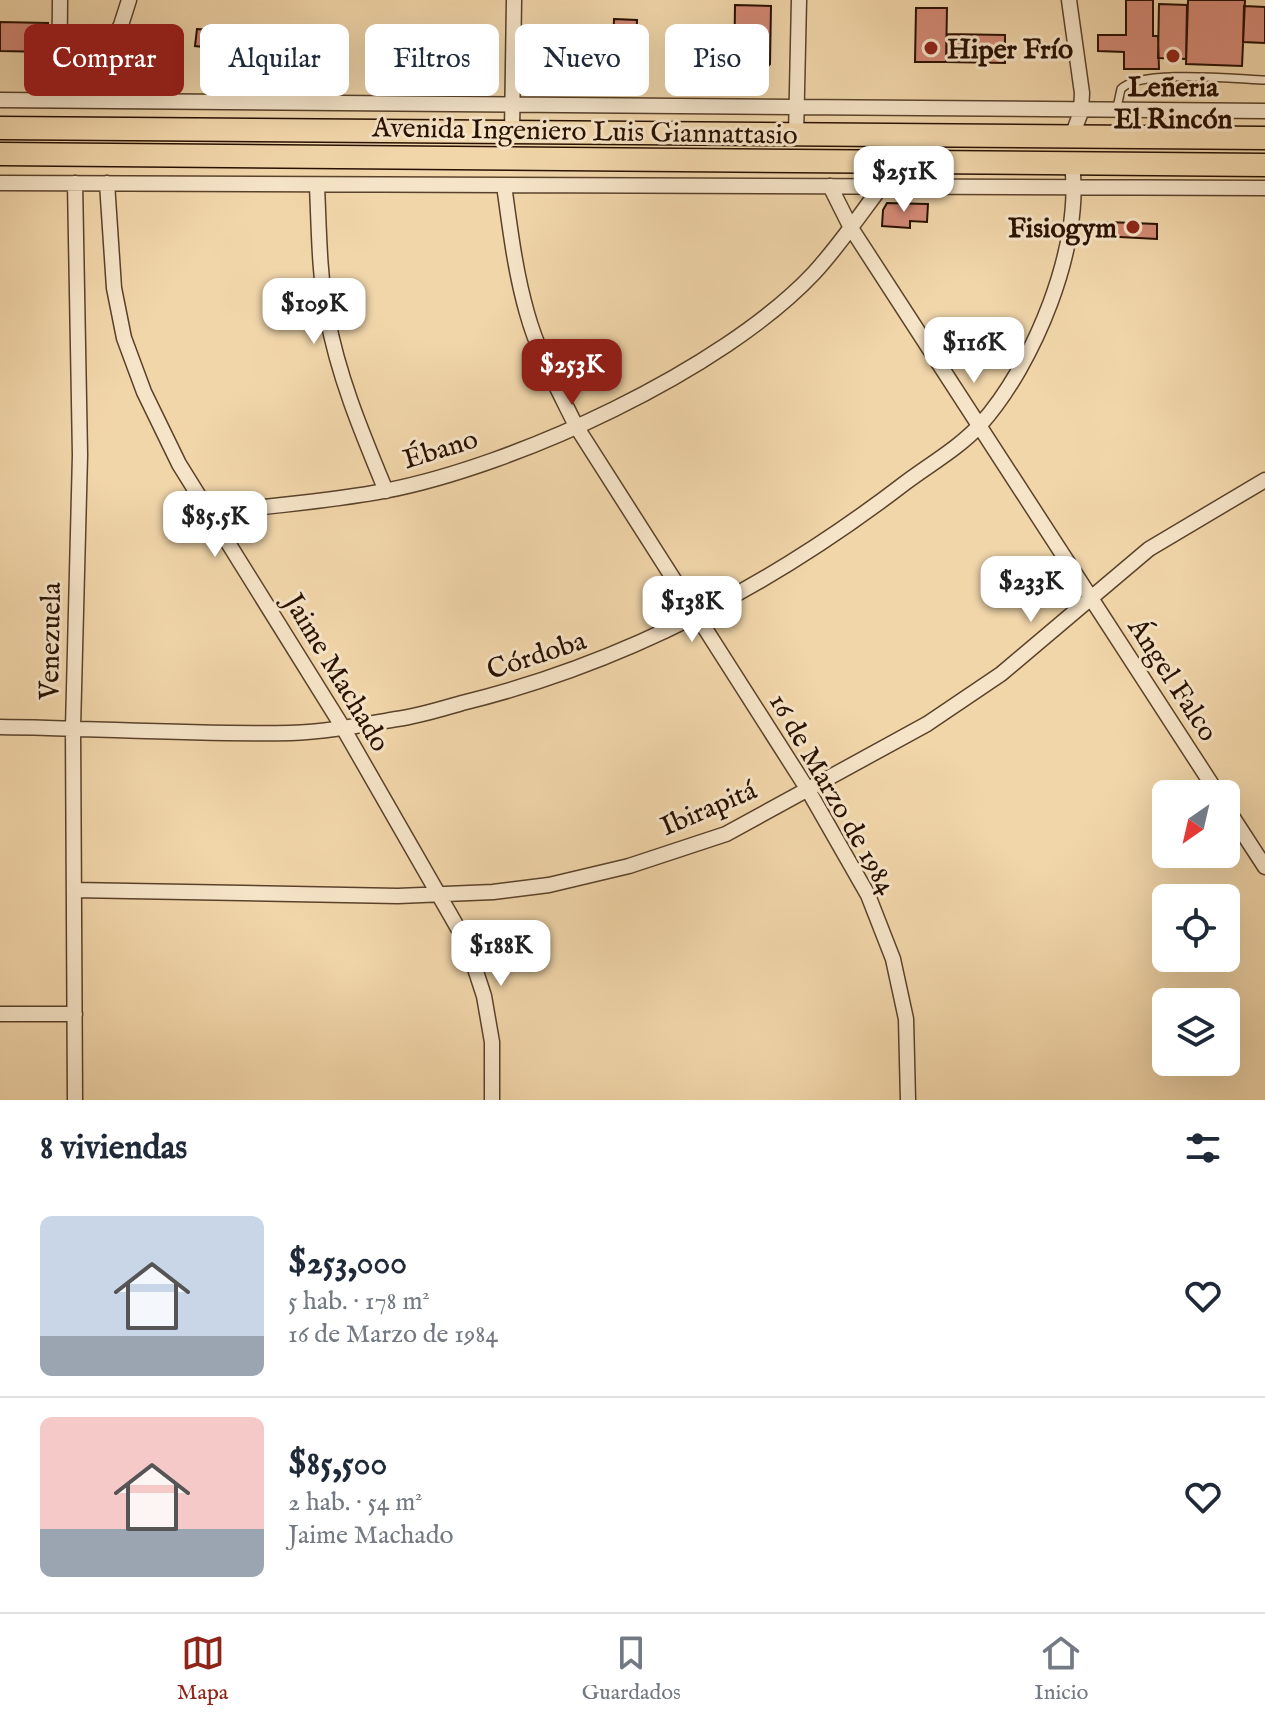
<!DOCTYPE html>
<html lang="es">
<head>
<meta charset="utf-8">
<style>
	:root { --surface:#fff; --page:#f6f6f7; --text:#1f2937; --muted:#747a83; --line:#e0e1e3; --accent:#8f2418 }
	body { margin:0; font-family:"IM FELL English",serif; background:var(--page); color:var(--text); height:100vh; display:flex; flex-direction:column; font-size:30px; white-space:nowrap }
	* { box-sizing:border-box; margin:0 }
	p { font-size:26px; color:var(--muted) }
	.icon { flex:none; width:44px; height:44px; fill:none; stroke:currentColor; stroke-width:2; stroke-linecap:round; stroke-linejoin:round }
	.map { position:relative; height:1100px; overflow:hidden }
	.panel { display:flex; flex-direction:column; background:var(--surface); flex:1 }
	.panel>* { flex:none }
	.hud { position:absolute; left:24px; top:24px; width:800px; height:72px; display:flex; gap:16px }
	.needle { width:52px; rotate:214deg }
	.buttons { position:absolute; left:1152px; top:780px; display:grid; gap:16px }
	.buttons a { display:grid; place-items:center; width:88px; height:88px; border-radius:12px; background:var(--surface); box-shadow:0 8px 32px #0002; font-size:40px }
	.price { position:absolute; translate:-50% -68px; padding:0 18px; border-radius:16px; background:#fff; color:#222; font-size:26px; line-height:52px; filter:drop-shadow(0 2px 4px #0008) }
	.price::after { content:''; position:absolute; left:50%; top:48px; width:24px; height:18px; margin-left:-12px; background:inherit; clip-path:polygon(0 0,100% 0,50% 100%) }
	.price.selected { background:var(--accent); color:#fff }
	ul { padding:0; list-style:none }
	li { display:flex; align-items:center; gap:24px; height:200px; padding:0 40px }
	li+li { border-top:2px solid var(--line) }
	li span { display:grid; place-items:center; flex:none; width:224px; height:160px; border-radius:12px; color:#555 }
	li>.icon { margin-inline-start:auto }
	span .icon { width:96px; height:96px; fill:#fffc; stroke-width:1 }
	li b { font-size:34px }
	h2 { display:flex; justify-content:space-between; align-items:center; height:96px; padding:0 40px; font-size:34px }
	.pill { padding:0 28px; border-radius:12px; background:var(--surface); box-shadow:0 8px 32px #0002; font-size:28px; line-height:72px }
	.pill.selected { background:var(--accent); color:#fff }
	.dock { display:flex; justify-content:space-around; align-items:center; height:112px; border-top:2px solid var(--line); background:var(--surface); font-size:22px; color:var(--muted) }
	.dock a { display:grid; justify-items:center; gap:4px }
	.dock .selected { color:var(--accent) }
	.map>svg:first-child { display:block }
	.building { fill:#d48975; stroke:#281000; stroke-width:2 }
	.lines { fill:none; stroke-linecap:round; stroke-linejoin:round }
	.service-casing { stroke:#5a422a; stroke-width:10 }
	.minor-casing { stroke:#5a422a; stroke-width:17 }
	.primary-casing { stroke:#281000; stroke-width:25 }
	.service { stroke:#f6e4c8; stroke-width:7 }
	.minor { stroke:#f6e4c8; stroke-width:14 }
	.primary { stroke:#f1d6aa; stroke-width:22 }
	.poi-dot { fill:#8f2418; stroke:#f6e4c8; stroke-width:3 }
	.labels { text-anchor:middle; stroke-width:6; stroke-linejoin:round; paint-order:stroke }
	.poi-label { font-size:28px; font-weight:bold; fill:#281000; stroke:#f6e4c8; text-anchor:start }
	.street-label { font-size:28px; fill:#281000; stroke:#f6e4c8 }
</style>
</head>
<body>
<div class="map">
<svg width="1265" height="1100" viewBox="0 0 1265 1100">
	<rect width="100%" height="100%" fill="#f1d6aa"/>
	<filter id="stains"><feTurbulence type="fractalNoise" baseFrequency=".0025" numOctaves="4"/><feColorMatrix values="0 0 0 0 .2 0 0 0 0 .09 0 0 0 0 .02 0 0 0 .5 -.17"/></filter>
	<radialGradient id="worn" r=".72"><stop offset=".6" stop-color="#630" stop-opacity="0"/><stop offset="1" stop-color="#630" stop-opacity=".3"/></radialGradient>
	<path class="building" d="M 1126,0 L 1153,0 L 1153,36 L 1158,36 L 1159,69 L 1124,69 L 1124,52 L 1098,51 L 1098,35 L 1126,35 Z
		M 1188,0 L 1245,0 L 1242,66 L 1186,64 Z
		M 1159,4 L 1187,5 L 1186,59 L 1158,58 Z
		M 735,5 L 771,6 L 770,64 L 757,78 L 734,78 Z
		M 1244,6 L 1265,7 L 1265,43 L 1243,42 Z
		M 916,8 L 947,8 L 946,62 L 915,62 Z
		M 614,19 L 637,20 L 636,47 L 613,46 Z
		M 0,22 L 48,23 L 47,52 L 0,51 Z
		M 219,26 L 241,27 L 240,55 L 218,54 Z
		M 543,27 L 579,28 L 578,56 L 543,59 Z
		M 197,29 L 214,30 L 213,48 L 195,46 Z
		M 437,29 L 483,30 L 482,50 L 453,49 L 453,71 L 441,70 L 442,47 L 437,47 Z
		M 700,29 L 736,30 L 734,78 L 699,77 Z
		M 947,34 L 1005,35 L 1005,63 L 946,62 Z
		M 386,46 L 386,60 L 377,60 L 378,71 L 367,71 L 367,47 Z
		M 887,203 L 928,204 L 927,222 L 910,221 L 910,228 L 882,226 L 883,210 Z
		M 1107,222 L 1157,224 L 1157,239 L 1101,236 L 1101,225 Z"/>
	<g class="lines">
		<g class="service-casing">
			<path id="service" d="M 1116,112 L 1121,89 C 1140,69 1236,79 1265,80"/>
		</g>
		<g class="minor-casing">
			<path id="minor" d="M 1069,0 L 1082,93 L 1081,112 L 1072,136
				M 0,100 L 1265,111
				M 59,100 L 60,0
				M 85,100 L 87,89 L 121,25 L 129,0
				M 512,132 L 514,0
				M 796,135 L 799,0
				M 0,183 L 1265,188
				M 107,183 L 114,288 L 124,338 L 144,392 L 179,464 L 342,726 L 467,944 L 484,996 L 492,1042 L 492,1100
				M 504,185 C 510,228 515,271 527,313 C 538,353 558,389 576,426 L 808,790 L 868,895 L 893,959 L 906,1019 L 908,1100
				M 317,186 C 319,229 319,273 327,315 C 338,376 362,433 386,491
				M 830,186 L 851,228 L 1218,794
				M 210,514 C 268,505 327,502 384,491 C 515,466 722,371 814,273 C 838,247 859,216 881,187
				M 0,727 C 96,728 194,735 290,733 C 325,732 362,725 397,719 C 419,716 441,709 462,703 C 626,663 772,585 905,483 C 929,465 960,447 980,425 C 1034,365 1083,246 1072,165
				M 1226,807 L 1265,867
				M 74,890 L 398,896 L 493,892 L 549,885 L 629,866 L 726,834 L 927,724 L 1001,674 L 1149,549 L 1265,480
				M 0,1014 L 75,1014
				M 75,1100 L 73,728 L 80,455 L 75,183"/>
		</g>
		<g class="primary-casing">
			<path id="primary" d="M 0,128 L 1265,138
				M 0,154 L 1265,165"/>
		</g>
		<use href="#service" class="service"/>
		<use href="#minor" class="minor"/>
		<use href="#primary" class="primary"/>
	</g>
	<g class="poi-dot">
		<circle cx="931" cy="48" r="8"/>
		<circle cx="1173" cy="56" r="8"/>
		<circle cx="1133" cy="227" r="8"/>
	</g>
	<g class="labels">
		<g class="poi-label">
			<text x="947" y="58">Hiper Frío</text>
			<text x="1173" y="96" text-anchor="middle">Leñeria<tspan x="1173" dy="32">El Rincón</tspan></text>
			<text x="1117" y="237" text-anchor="end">Fisiogym</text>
		</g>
		<g class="street-label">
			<text transform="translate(585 130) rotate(1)" y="10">Avenida Ingeniero Luis Giannattasio</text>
			<text transform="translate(440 448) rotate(-17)" y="10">Ébano</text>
			<text transform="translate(49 641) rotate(-89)" y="10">Venezuela</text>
			<text transform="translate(536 654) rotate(-18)" y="10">Córdoba</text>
			<text transform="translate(338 672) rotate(59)" y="10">Jaime Machado</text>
			<text transform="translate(1174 679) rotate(57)" y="10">Ángel Falco</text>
			<text transform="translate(834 793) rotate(60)" y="10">16 de Marzo de 1984</text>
			<text transform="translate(708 807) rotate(-23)" y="10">Ibirapitá</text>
		</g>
	</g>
	<rect width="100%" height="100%" filter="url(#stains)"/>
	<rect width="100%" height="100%" fill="url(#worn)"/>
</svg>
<div class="buttons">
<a><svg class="needle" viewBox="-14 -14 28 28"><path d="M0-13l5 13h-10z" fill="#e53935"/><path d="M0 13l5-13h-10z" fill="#747a83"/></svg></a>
<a><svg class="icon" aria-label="locate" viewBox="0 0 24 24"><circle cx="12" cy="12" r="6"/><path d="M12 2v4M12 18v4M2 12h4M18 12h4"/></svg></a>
<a><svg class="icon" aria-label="layers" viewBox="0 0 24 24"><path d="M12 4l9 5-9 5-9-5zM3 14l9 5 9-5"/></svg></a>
</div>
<b class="price" style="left:904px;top:214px">$251K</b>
<b class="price" style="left:314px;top:346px">$109K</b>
<b class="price" style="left:974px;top:385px">$116K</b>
<b class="price selected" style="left:572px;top:407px">$253K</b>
<b class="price" style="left:215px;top:559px">$85.5K</b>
<b class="price" style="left:1031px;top:624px">$233K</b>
<b class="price" style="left:692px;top:644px">$138K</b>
<b class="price" style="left:501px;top:988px">$188K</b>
<div class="hud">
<a class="pill selected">Comprar</a>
<a class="pill">Alquilar</a>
<a class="pill">Filtros</a>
<a class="pill">Nuevo</a>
<a class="pill">Piso</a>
</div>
</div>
<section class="panel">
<h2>8 viviendas<svg class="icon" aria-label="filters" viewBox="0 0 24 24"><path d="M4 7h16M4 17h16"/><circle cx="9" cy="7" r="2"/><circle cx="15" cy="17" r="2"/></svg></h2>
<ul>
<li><span style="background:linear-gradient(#c9d6e8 75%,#9aa5b1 0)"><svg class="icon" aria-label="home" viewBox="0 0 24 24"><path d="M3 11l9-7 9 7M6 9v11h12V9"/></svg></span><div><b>$253,000</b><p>5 hab. · 178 m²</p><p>16 de Marzo de 1984</p></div><svg class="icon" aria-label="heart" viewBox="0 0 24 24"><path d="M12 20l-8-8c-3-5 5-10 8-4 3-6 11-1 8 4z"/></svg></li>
<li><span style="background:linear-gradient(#f6c9c9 70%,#9aa5b1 0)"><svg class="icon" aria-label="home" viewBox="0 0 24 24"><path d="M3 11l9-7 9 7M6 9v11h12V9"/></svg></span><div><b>$85,500</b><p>2 hab. · 54 m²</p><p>Jaime Machado</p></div><svg class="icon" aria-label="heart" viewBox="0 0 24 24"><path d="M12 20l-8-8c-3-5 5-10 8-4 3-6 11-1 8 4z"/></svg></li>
</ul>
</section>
<nav class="dock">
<a class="selected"><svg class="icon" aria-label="map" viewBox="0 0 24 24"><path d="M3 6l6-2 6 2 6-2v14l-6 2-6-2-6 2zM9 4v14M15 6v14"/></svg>Mapa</a>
<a><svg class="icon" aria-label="saved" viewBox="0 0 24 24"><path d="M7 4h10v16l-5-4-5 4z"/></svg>Guardados</a>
<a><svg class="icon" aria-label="home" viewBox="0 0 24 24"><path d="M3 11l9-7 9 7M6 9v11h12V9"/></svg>Inicio</a>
</nav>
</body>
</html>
